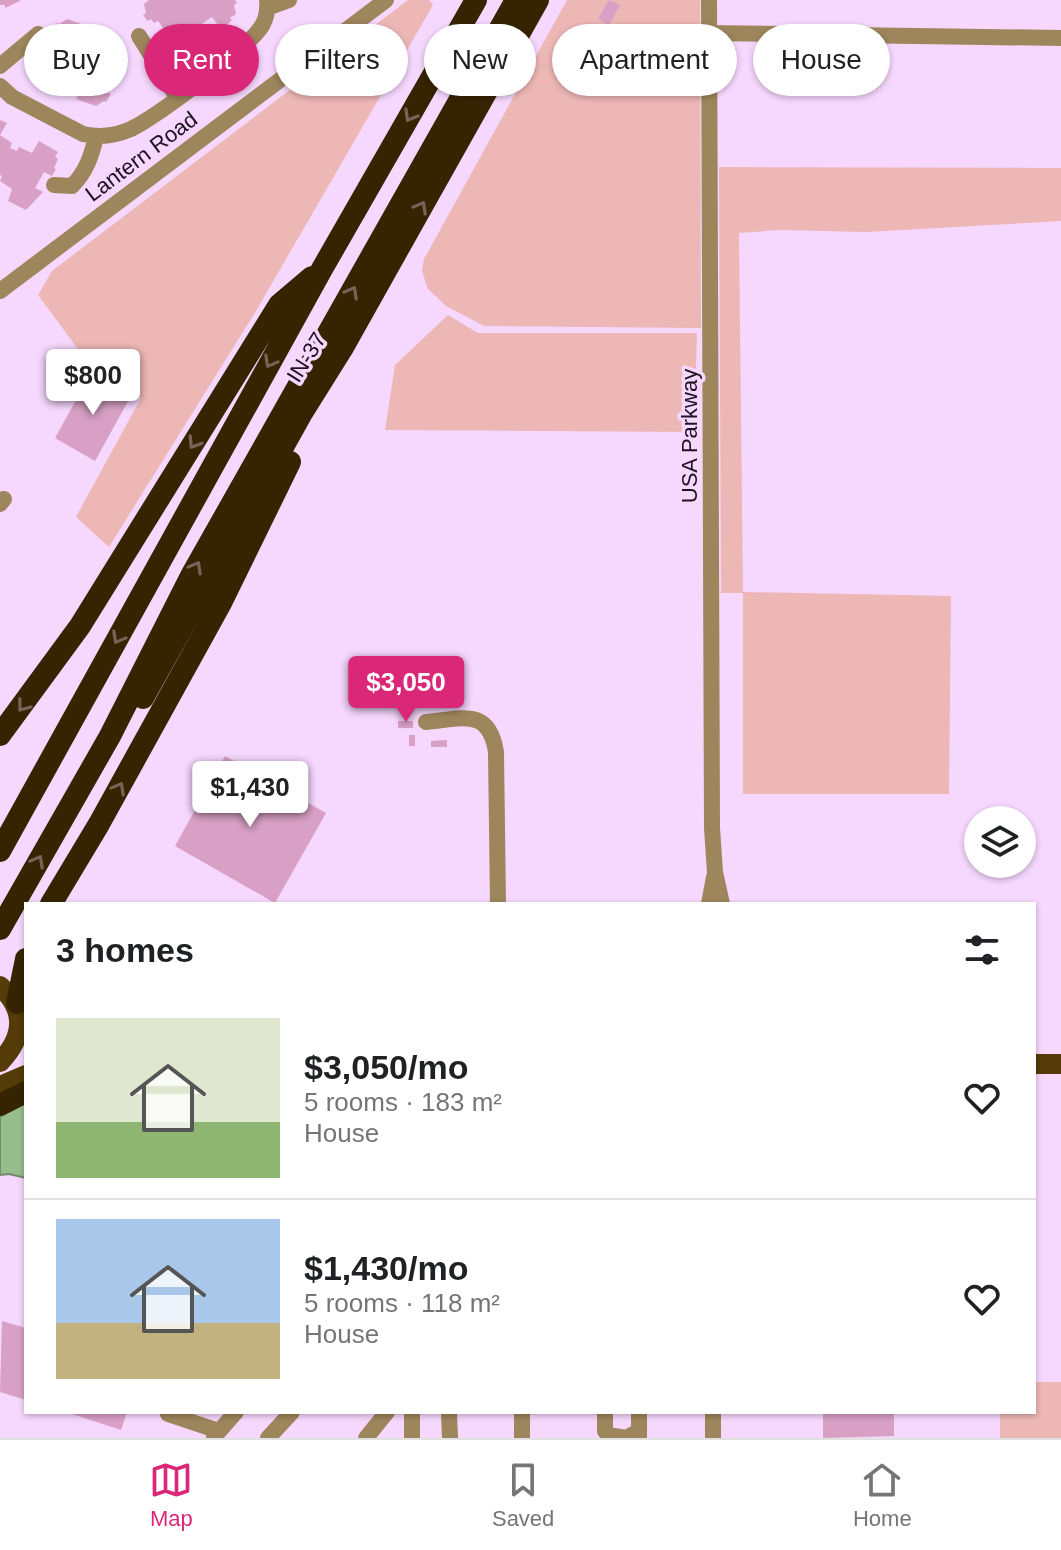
<!DOCTYPE html>
<html lang="en">
<head>
<meta charset="utf-8">
<style>
	:root { --surface:#fff; --page:#f6f6f6; --text:#202124; --muted:#757577; --line:#e0e0e0; --accent:#db2777 }
	body { margin:0; font-family:Arial,sans-serif; background:var(--page); color:var(--text); height:100vh; display:flex; flex-direction:column; font-size:30px; white-space:nowrap }
	* { box-sizing:border-box; margin:0 }
	p { font-size:26px; color:var(--muted) }
	.icon { flex:none; width:44px; height:44px; fill:none; stroke:currentColor; stroke-width:2; stroke-linecap:round; stroke-linejoin:round }
	.map { position:relative; flex:1; overflow:hidden }
	.side { position:absolute; left:24px; top:902px; width:1012px; height:512px; display:flex; flex-direction:column; background:var(--surface); border-radius:0px; box-shadow:0 2px 6px #0004 }
	.side>* { flex:none }
	.hud { position:absolute; left:24px; top:24px; width:1014px; height:72px; display:flex; gap:16px }
	.buttons { position:absolute; left:964px; top:806px; display:grid; gap:16px }
	.buttons a { display:grid; place-items:center; width:72px; height:72px; border-radius:50%; background:var(--surface); box-shadow:0 2px 6px #0004; font-size:40px }
	.price { position:absolute; translate:-50% -68px; padding:0 18px; border-radius:8px; background:#fff; color:#222; font-size:26px; line-height:52px; filter:drop-shadow(0 2px 4px #0008) }
	.price::after { content:''; position:absolute; left:50%; top:48px; width:24px; height:18px; margin-left:-12px; background:inherit; clip-path:polygon(0 0,100% 0,50% 100%) }
	.price.active { background:var(--accent); color:#fff }
	ul { padding:0; list-style:none }
	li { display:flex; align-items:center; gap:24px; height:200px; padding:0 32px }
	li+li { border-top:2px solid var(--line) }
	li span { display:grid; place-items:center; flex:none; width:224px; height:160px; border-radius:0px; color:#555 }
	li>.icon { margin-inline-start:auto }
	span .icon { width:96px; height:96px; fill:#fffc; stroke-width:1 }
	li b { font-size:34px }
	h2 { display:flex; justify-content:space-between; align-items:center; height:96px; padding:0 32px; font-size:34px }
	.pill { padding:0 28px; border-radius:36px; background:var(--surface); box-shadow:0 2px 6px #0004; font-size:28px; line-height:72px }
	.pill.active { background:var(--accent); color:#fff }
	.menu { display:flex; justify-content:space-around; align-items:center; height:112px; border-top:2px solid var(--line); background:var(--surface); font-size:22px; color:var(--muted) }
	.menu a { display:grid; justify-items:center; gap:4px }
	.menu .active { color:var(--accent) }
	.map>svg:first-child { display:block }
	.green { fill:#edb7b6 }
	.water { fill:#96be8d; stroke:#728a6d; stroke-width:2 }
	.building { fill:#d8a0c5 }
	.lines { fill:none; stroke-linecap:round; stroke-linejoin:round }
	.minor { stroke:#9d855c; stroke-width:16 }
	.major { stroke:#543b08; stroke-width:20 }
	.highway { stroke:#362400; stroke-width:22 }
	.oneway { stroke:#796359 }
	.labels { text-anchor:middle; stroke-width:7; stroke-linejoin:round; paint-order:stroke }
	.street-label { font-size:22px; fill:#1e1121; stroke:#f6d7fd }
</style>
</head>
<body>
<div class="map">
<svg width="1061" height="1438" viewBox="0 0 1061 1438">
	<rect width="100%" height="100%" fill="#f6d7fd"/>
	<path class="green" d="M 408,0 L 429,0 L 433,5 L 256,311 L 109,547 L 76,517 L 141,398 L 92,368 L 38,295 L 52,271 Z
		M 567,0 L 700,0 L 701,328 L 484,326 L 446,306 L 428,289 L 422,271 L 424,259 Z
		M 719,167 L 1061,168 L 1061,221 L 866,232 L 779,230 L 739,233 L 743,592 L 951,596 L 949,794 L 743,794 L 743,593 L 721,593 Z
		M 448,315 L 478,333 L 697,333 L 694,432 L 385,430 L 395,365 Z
		M 1034,1382 L 1061,1382 L 1061,1438 L 1000,1438 L 1000,1412 L 1034,1412 Z"/>
	<path class="water" d="M 26,1102 L 26,1178 L 9,1174 L 0,1175 L 0,1117 Z"/>
	<path class="building" d="M 0,0 L 20,0 L 20,1 L 5,8 L 5,5 L 0,5 Z
		M 149,0 L 235,0 L 237,3 L 234,5 L 236,14 L 230,18 L 232,20 L 229,23 L 221,29 L 212,17 L 206,21 L 192,32 L 200,44 L 181,54 L 173,50 L 171,52 L 165,44 L 167,42 L 165,38 L 169,36 L 158,21 L 154,23 L 151,19 L 148,21 L 143,15 L 146,13 L 144,4 Z
		M 609,0 L 620,5 L 609,25 L 598,19 Z
		M 67,19 L 87,26 L 80,38 L 96,48 L 102,51 L 110,38 L 126,51 L 126,60 L 128,61 L 124,70 L 122,68 L 119,73 L 115,71 L 107,86 L 110,88 L 108,93 L 111,94 L 106,102 L 104,101 L 96,106 L 76,99 L 83,86 L 67,76 L 61,74 L 54,86 L 37,74 L 37,65 L 35,63 L 39,56 L 41,57 L 44,52 L 48,54 L 57,38 L 53,36 L 55,32 L 52,30 L 56,23 L 59,24 Z
		M 0,120 L 7,123 L 0,135 L 12,143 L 10,148 L 17,151 L 19,147 L 32,153 L 39,141 L 58,152 L 55,157 L 58,159 L 54,168 L 56,169 L 52,176 L 44,172 L 35,188 L 43,192 L 26,210 L 8,201 L 12,189 L 0,181 L 2,176 L 0,175 Z
		M 91,373 L 131,396 L 95,461 L 55,438 Z
		M 398,721 L 413,721 L 413,728 L 398,728 Z
		M 409,735 L 415,735 L 415,746 L 409,746 Z
		M 447,740 L 447,747 L 431,747 L 431,741 Z
		M 225,756 L 326,813 L 275,903 L 175,846 Z
		M 2,1321 L 26,1328 L 26,1400 L 0,1392 Z
		M 66,1412 L 127,1412 L 121,1430 Z
		M 823,1412 L 894,1412 L 894,1436 L 823,1438 Z"/>
	<g class="lines">
		<path class="minor" d="M 709,0 L 712,828 L 715,872 L 722,904
			M 267,8 L 289,0
			M 709,33 L 1061,38
			M 139,36 L 177,97
			M 0,66 L 38,34
			M 0,86 L 12,97 L 83,134 C 100,138 115,136 131,129 C 157,116 251,47 263,24 C 267,16 268,9 267,0
			M 54,185 L 72,186 C 86,172 91,157 96,137
			M 0,291 L 386,0
			M 0,504 L 4,499
			M 426,722 C 462,719 489,707 496,752 L 498,904
			M 709,904 L 714,877
			M 412,1412 L 412,1438
			M 449,1412 L 450,1438
			M 522,1412 L 522,1438
			M 605,1412 L 605,1431 L 608,1435 L 626,1438 L 639,1431
			M 639,1412 L 639,1438
			M 713,1412 L 713,1438
			M 168,1414 L 219,1431
			M 214,1437 L 236,1412
			M 268,1438 L 292,1412
			M 366,1438 L 387,1412"/>
		<path class="major" d="M 0,986 C 26,1010 25,1036 0,1062
			M 1034,1064 L 1061,1064
			M 0,1086 L 26,1075"/>
		<path class="highway" d="M 143,698 L 302,413 L 342,349 L 538,0
			M 0,735 L 80,626 L 279,305 L 312,277
			M 0,851 L 322,269 L 476,0
			M 51,904 L 99,824 L 221,603 L 290,462
			M 0,929 L 110,736 L 191,576 L 516,0
			M 17,1003 L 26,959
			M 0,1105 L 26,1092"/>
	</g>
	<defs><path id="oneway-chevron" d="M-2-3.5L2.5 0L-2 3.5" fill="none" stroke-width="1.6" stroke-linecap="round" stroke-linejoin="round" transform="scale(2)"/></defs>
	<g class="oneway">
		<use href="#oneway-chevron" transform="translate(410 116) rotate(120)"/>
		<use href="#oneway-chevron" transform="translate(421 207) rotate(-61)"/>
		<use href="#oneway-chevron" transform="translate(352 292) rotate(-61)"/>
		<use href="#oneway-chevron" transform="translate(270 362) rotate(119)"/>
		<use href="#oneway-chevron" transform="translate(194 443) rotate(122)"/>
		<use href="#oneway-chevron" transform="translate(196 567) rotate(-61)"/>
		<use href="#oneway-chevron" transform="translate(118 638) rotate(119)"/>
		<use href="#oneway-chevron" transform="translate(23 706) rotate(127)"/>
		<use href="#oneway-chevron" transform="translate(119 788) rotate(-61)"/>
		<use href="#oneway-chevron" transform="translate(38 861) rotate(-61)"/>
	</g>
	<g class="labels">
		<g class="street-label">
			<text transform="translate(141 156) rotate(-37)" y="8">Lantern Road</text>
			<text transform="translate(306 357) rotate(-58)" y="8">IN-37</text>
			<text transform="translate(689 436) rotate(-90)" y="8">USA Parkway</text>
		</g>
	</g>
</svg>
<div class="buttons">
<a><svg class="icon" aria-label="layers" viewBox="0 0 24 24"><path d="M12 4l9 5-9 5-9-5zM3 14l9 5 9-5"/></svg></a>
</div>
<b class="price" style="left:93px;top:417px">$800</b>
<b class="price active" style="left:406px;top:724px">$3,050</b>
<b class="price" style="left:250px;top:829px">$1,430</b>
<div class="hud">
<a class="pill">Buy</a>
<a class="pill active">Rent</a>
<a class="pill">Filters</a>
<a class="pill">New</a>
<a class="pill">Apartment</a>
<a class="pill">House</a>
</div>
<section class="side">
<h2>3 homes<svg class="icon" aria-label="filters" viewBox="0 0 24 24"><path d="M4 7h16M4 17h16"/><circle cx="9" cy="7" r="2"/><circle cx="15" cy="17" r="2"/></svg></h2>
<ul>
<li><span style="background:linear-gradient(#dfe7d0 65%,#8fb573 0)"><svg class="icon" aria-label="home" viewBox="0 0 24 24"><path d="M3 11l9-7 9 7M6 9v11h12V9"/></svg></span><div><b>$3,050/mo</b><p>5 rooms · 183 m²</p><p>House</p></div><svg class="icon" aria-label="heart" viewBox="0 0 24 24"><path d="M12 20l-8-8c-3-5 5-10 8-4 3-6 11-1 8 4z"/></svg></li>
<li><span style="background:linear-gradient(#a9c7e8 65%,#c2b280 0)"><svg class="icon" aria-label="home" viewBox="0 0 24 24"><path d="M3 11l9-7 9 7M6 9v11h12V9"/></svg></span><div><b>$1,430/mo</b><p>5 rooms · 118 m²</p><p>House</p></div><svg class="icon" aria-label="heart" viewBox="0 0 24 24"><path d="M12 20l-8-8c-3-5 5-10 8-4 3-6 11-1 8 4z"/></svg></li>
</ul>
</section>
</div>
<nav class="menu">
<a class="active"><svg class="icon" aria-label="map" viewBox="0 0 24 24"><path d="M3 6l6-2 6 2 6-2v14l-6 2-6-2-6 2zM9 4v14M15 6v14"/></svg>Map</a>
<a><svg class="icon" aria-label="saved" viewBox="0 0 24 24"><path d="M7 4h10v16l-5-4-5 4z"/></svg>Saved</a>
<a><svg class="icon" aria-label="home" viewBox="0 0 24 24"><path d="M3 11l9-7 9 7M6 9v11h12V9"/></svg>Home</a>
</nav>
</body>
</html>
